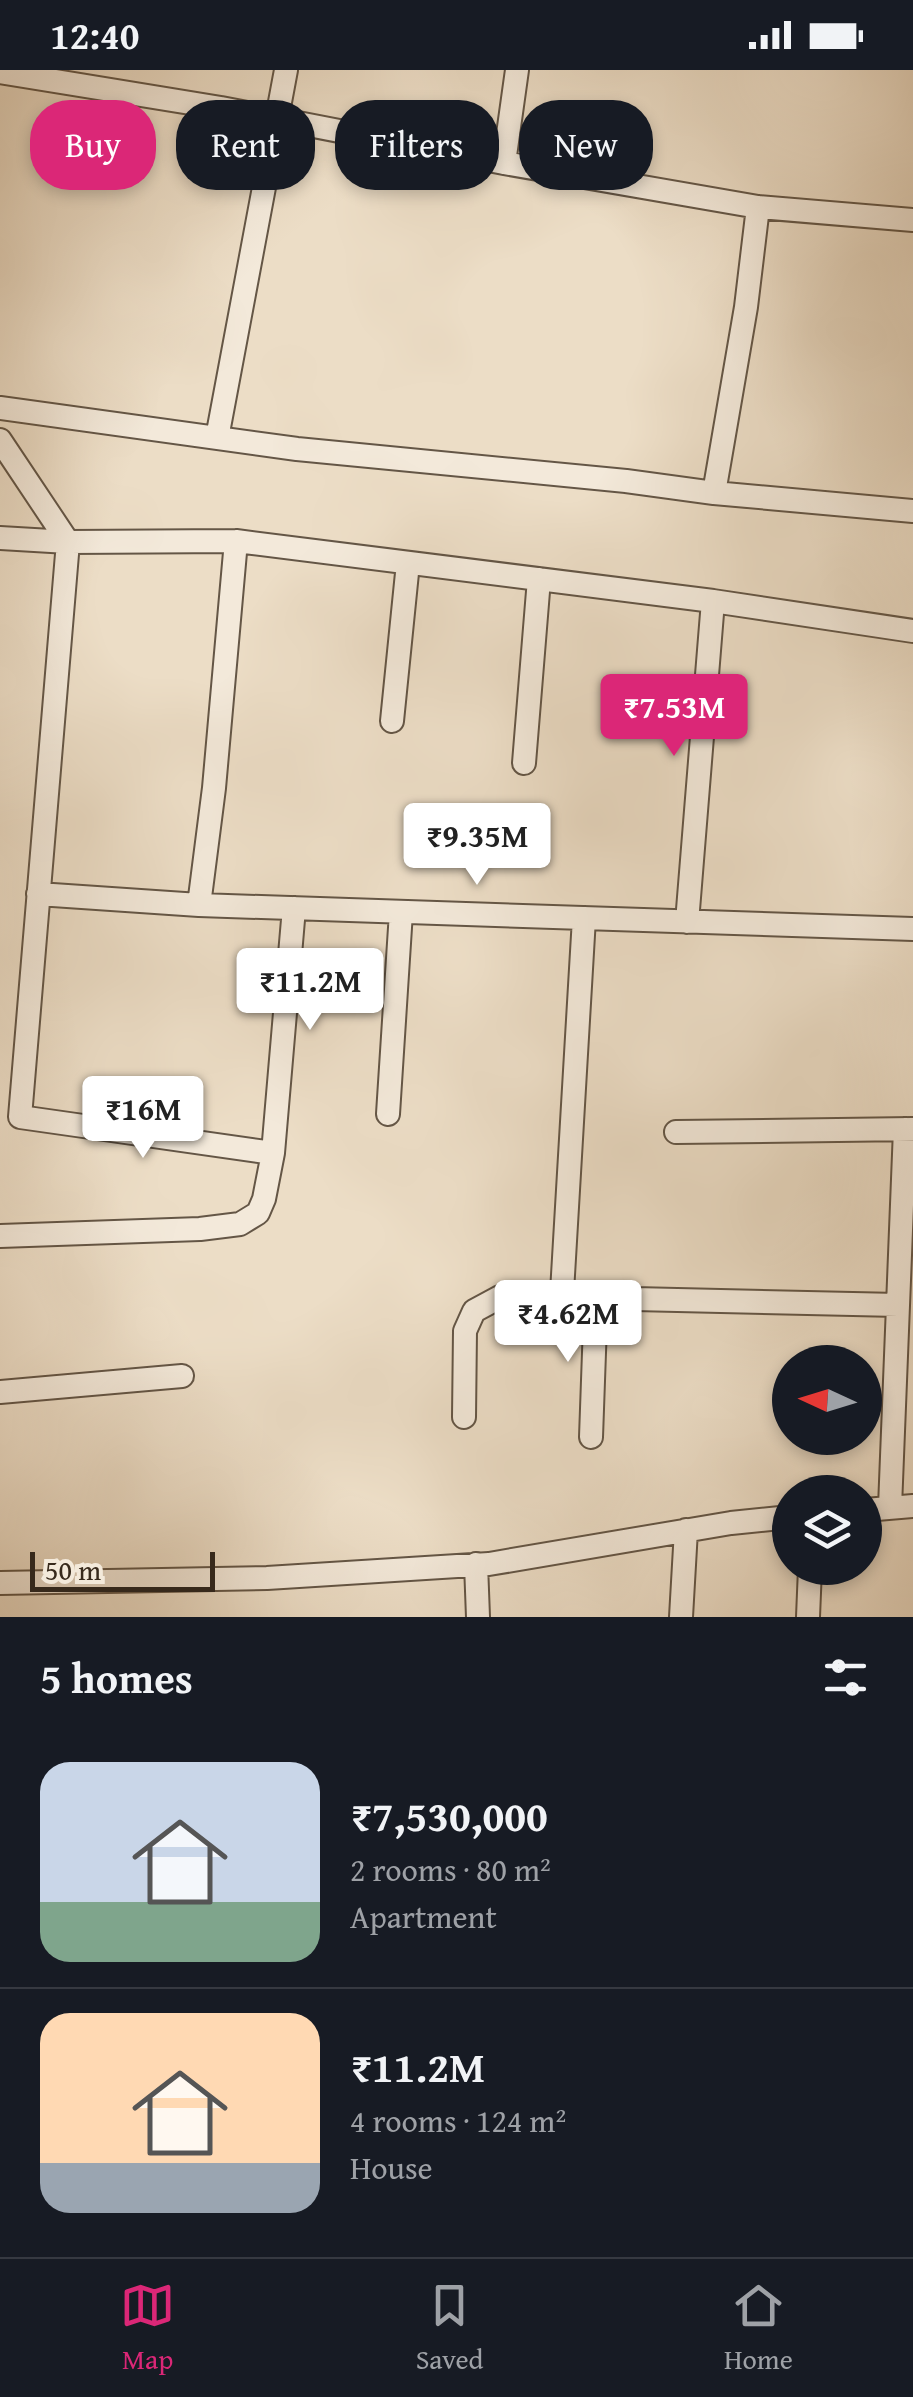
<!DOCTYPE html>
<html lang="en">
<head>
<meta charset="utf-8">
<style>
	:root { --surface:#171b24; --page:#242831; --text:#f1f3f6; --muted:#9ea1a6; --line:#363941; --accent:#db2777 }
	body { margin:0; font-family:"Gentium Book Plus",serif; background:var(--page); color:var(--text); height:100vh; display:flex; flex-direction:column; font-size:38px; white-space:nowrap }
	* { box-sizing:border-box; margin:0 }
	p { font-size:32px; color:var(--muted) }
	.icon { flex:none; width:55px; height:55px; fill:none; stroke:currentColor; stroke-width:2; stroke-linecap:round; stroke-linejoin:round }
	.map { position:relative; height:1547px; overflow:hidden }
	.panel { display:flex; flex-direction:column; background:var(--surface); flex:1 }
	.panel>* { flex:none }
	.banner { position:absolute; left:30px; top:30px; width:855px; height:90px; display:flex; gap:20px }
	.needle { width:65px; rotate:274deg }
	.fabs { position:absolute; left:772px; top:1275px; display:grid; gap:20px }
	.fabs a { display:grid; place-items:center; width:110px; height:110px; border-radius:50%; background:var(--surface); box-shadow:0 5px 15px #0003; font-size:50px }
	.scale { position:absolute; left:30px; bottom:25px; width:185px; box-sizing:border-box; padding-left:10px; border:5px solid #37291b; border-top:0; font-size:28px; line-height:35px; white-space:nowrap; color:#37291b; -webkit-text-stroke:8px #f3e9da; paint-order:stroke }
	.price { position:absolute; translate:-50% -85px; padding:0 22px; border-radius:10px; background:#fff; color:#222; font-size:32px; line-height:65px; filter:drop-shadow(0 2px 5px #0008) }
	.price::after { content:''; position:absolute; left:50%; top:60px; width:30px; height:22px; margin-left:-15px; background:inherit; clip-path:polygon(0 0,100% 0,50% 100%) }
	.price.current { background:var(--accent); color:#fff }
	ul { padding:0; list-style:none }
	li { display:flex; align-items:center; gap:30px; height:250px; padding:0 40px }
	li+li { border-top:2px solid var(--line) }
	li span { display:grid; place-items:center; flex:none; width:280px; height:200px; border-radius:30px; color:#555 }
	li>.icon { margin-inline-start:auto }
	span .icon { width:120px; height:120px; fill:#fffc; stroke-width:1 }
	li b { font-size:42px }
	h2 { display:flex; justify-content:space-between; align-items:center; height:120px; padding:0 40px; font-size:42px }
	.pill { padding:0 35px; border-radius:40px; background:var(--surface); box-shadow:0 5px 15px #0003; font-size:35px; line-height:90px }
	.pill.current { background:var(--accent); color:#fff }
	.status { display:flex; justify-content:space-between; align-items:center; height:70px; padding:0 50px; background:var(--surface); direction:ltr }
	.status svg { height:28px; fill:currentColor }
	.tab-bar { display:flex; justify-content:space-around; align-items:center; height:140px; border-top:2px solid var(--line); background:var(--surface); font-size:28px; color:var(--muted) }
	.tab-bar a { display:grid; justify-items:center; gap:5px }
	.tab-bar .current { color:var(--accent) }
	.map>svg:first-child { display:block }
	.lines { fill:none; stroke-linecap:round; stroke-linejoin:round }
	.street-casing { stroke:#645646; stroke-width:26 }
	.street { stroke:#f3e9da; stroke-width:22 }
</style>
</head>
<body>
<div class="status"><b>12:40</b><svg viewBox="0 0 49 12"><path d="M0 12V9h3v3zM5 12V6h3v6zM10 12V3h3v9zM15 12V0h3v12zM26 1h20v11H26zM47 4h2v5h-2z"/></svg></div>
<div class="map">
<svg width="913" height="1547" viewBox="0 0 913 1547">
	<rect width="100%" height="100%" fill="#ecddc6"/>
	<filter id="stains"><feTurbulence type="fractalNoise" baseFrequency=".002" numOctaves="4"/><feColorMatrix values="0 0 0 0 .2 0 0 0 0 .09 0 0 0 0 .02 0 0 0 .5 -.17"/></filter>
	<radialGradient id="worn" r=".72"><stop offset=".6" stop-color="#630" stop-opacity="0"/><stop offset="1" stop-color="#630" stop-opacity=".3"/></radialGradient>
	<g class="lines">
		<g class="street-casing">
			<path id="street" d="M 0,2 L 221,38 L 504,93 L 758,137 L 913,150
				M 504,93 L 517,0
				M 0,338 L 297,379 L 626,411 L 714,423 L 913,441
				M 217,368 L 286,0
				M 0,370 L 68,472 L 20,1047 L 273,1083
				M 714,423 L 746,237 L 758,137
				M 0,468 L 68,472 L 236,471 L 713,531 L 913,561
				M 392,651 L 408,493
				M 524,693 L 539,509
				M 38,824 L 199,835 L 913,859
				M 199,835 L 214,718 L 236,471
				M 687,852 L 713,531
				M 388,1044 L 401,842
				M 676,1062 L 913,1059
				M 0,1166 L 200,1159 L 240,1154 L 258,1143 L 264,1129 L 273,1083 L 294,838
				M 562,1222 L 584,848
				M 0,1322 L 182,1306
				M 464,1347 L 465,1261 L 474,1241 L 500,1227 L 562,1222 L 634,1229 L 898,1235
				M 591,1367 L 596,1226
				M 890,1437 L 905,1059
				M 865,1440 L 913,1436
				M 476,1494 L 478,1547
				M 0,1513 L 267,1508 L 489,1494 L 731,1453 L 790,1447
				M 681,1547 L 686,1460
				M 808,1547 L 810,1498"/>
		</g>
		<use href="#street" class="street"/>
	</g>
	<rect width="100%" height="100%" filter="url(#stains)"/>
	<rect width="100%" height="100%" fill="url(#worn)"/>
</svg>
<div class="fabs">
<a><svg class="needle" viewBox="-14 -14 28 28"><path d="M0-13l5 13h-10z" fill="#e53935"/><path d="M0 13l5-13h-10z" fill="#9ea1a6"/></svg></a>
<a><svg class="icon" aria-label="layers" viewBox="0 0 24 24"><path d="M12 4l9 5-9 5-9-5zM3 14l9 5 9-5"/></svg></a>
</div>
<div class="scale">50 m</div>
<b class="price current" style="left:674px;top:689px">₹7.53M</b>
<b class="price" style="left:477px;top:818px">₹9.35M</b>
<b class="price" style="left:310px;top:963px">₹11.2M</b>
<b class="price" style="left:143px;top:1091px">₹16M</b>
<b class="price" style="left:568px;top:1295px">₹4.62M</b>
<div class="banner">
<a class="pill current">Buy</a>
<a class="pill">Rent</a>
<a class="pill">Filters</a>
<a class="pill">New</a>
</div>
</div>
<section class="panel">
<h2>5 homes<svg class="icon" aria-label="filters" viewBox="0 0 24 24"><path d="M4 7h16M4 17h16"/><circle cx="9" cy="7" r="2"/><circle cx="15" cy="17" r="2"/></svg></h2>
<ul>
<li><span style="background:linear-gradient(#c9d6e8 70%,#7fa58c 0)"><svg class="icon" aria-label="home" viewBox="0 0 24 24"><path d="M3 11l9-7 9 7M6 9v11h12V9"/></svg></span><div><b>₹7,530,000</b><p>2 rooms · 80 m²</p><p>Apartment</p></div></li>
<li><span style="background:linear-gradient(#ffd9b3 75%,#9aa5b1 0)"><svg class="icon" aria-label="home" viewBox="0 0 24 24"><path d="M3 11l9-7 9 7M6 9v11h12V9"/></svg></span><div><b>₹11.2M</b><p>4 rooms · 124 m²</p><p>House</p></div></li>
</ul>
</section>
<nav class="tab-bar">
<a class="current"><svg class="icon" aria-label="map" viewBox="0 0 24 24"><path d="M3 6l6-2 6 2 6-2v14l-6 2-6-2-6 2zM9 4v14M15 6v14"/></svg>Map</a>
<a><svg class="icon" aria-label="saved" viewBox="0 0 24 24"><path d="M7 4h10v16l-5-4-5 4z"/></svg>Saved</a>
<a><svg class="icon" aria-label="home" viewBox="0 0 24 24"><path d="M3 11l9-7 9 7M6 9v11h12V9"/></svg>Home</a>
</nav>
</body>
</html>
